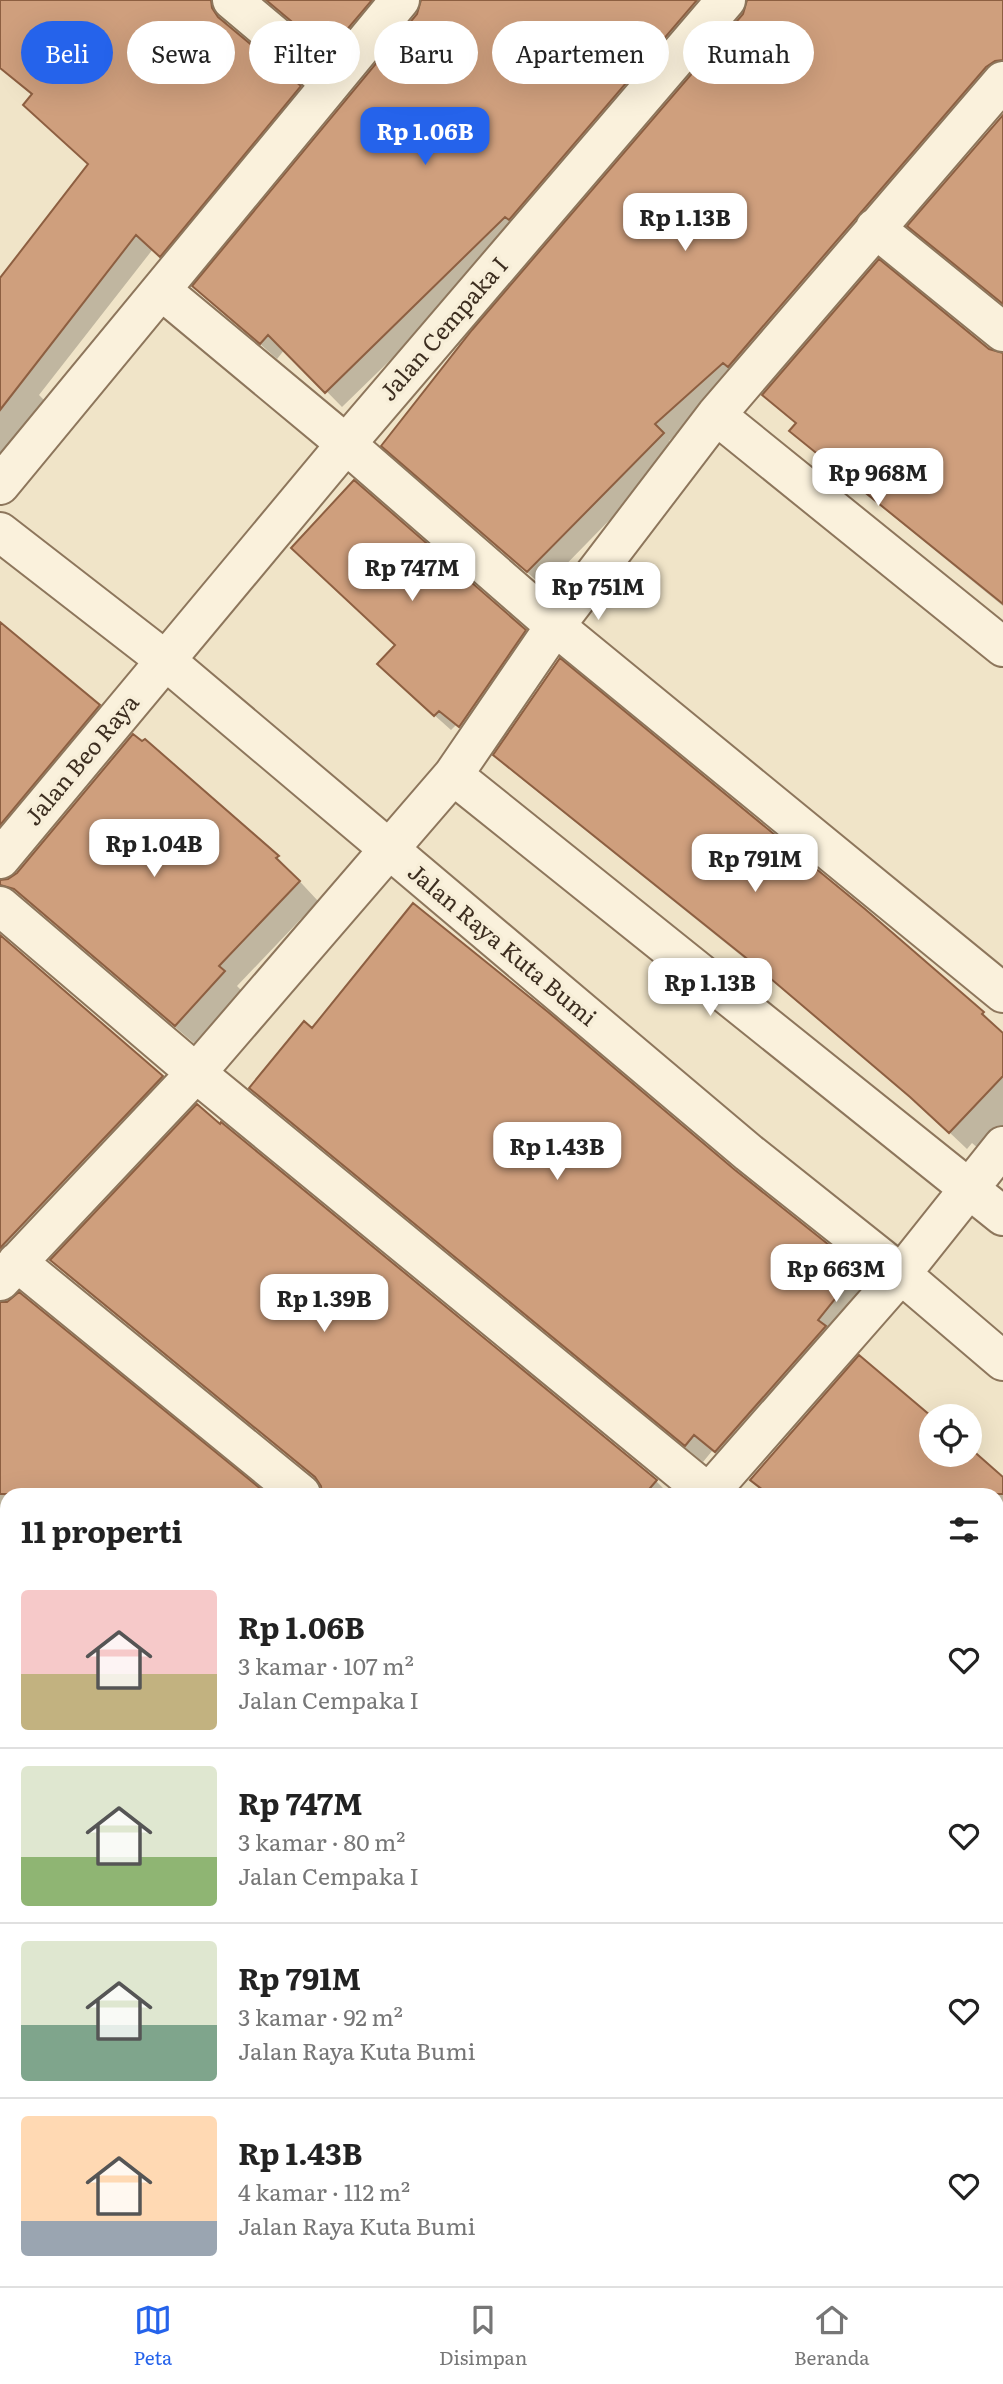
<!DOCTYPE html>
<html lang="id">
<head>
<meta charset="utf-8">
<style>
	:root { --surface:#fff; --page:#f6f6f6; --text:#222; --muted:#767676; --line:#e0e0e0; --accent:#2563eb }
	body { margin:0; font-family:Literata,serif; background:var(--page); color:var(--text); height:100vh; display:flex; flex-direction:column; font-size:26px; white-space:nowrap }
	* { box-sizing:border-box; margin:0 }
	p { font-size:23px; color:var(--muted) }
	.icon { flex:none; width:38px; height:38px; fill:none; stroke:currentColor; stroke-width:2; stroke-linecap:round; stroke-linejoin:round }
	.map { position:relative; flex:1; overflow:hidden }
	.drawer { position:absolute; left:0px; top:1488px; width:1004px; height:800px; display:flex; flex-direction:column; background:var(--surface); border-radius:21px 21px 0 0; box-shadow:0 7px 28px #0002 }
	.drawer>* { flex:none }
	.banner { position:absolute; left:21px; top:21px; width:962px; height:63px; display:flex; gap:14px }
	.tools { position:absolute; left:919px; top:1404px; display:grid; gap:14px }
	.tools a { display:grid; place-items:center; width:63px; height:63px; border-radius:50%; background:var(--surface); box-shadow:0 7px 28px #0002; font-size:35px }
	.price { position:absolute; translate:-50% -60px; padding:0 16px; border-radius:14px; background:#fff; color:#222; font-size:23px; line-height:46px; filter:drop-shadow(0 2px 4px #0008) }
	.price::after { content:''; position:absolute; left:50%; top:42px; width:21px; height:16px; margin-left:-10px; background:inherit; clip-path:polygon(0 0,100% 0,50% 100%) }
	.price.selected { background:var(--accent); color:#fff }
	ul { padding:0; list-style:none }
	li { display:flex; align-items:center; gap:21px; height:175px; padding:0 21px }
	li+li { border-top:2px solid var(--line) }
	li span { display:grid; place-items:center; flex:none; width:196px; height:140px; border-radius:7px; color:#555 }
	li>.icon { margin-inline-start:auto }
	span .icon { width:84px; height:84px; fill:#fffc; stroke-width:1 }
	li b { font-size:30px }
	h2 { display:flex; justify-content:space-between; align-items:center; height:84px; padding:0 21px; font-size:30px }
	.chip { padding:0 24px; border-radius:32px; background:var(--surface); box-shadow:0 7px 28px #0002; font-size:24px; line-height:63px }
	.chip.selected { background:var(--accent); color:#fff }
	.tabs { display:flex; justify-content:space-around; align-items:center; height:98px; border-top:2px solid var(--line); background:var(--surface); font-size:19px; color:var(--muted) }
	.tabs a { display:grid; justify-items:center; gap:4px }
	.tabs .selected { color:var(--accent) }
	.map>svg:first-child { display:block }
	.shadow { fill:#0003 }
	.building { fill:#cf9f7d; stroke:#8d5f41; stroke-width:2 }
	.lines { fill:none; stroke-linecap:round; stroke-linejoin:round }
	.minor-casing { stroke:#8d765c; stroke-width:42 }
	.tertiary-casing { stroke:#8d765c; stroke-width:42 }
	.minor { stroke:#faf1dc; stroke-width:38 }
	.tertiary { stroke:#faf1dc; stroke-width:38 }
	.labels { text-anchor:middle; stroke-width:7; stroke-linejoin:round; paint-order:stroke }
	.street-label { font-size:23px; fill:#3d2e20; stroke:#f7eed8 }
</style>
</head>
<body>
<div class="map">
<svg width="1003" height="2286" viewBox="0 0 1003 2286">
	<rect width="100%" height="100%" fill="#f0e4c8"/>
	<path class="shadow" d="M 0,0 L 233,0 L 226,14 L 227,24 L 315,103 L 177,271 L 153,249 L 39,395 L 51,407 L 0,462 L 0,281 L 90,165 L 33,96 L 0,68 Z
		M 265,0 L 402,0 L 345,67 Z
		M 423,0 L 727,0 L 522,232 L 342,407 L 285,349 L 277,359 L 195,286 L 418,15 Z
		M 749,0 L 1003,0 L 1003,82 L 740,377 L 669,441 L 678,450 L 544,587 L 400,462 L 744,15 Z
		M 1003,117 L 1003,305 L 925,242 L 910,226 Z
		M 988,350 L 1003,355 L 1003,606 L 807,446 L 792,430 L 797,424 L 764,395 Z
		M 0,624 L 113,721 L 0,857 Z
		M 525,631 L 540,647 L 476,741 L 456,725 L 451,730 L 395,680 L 397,646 Z
		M 145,741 L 277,857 L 318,901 L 237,986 L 243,992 L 195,1044 L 61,930 L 42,911 Z
		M 495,755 L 983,1013 L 1003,1035 L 1003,1149 L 993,1161 L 972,1143 L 967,1149 L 930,1114 L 769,978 L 513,772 Z
		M 12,947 L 178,1093 L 0,1282 L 0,961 Z
		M 313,1030 L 734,1171 L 858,1270 L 875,1287 L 734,1468 L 712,1451 L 703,1462 L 269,1105 L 251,1088 Z
		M 52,1260 L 656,1481 L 669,1494 L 324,1494 L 322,1484 L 68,1276 Z
		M 19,1294 L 264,1494 L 7,1494 L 7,1559 L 0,1564 L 0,1304 L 6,1304 Z
		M 931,1417 L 931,1454 L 970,1454 L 970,1449 L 1003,1477 L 1003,1732 L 998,1736 L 998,1494 L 767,1494 L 752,1480 Z
		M 0,1590 L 7,1591 L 7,1874 L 0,1878 Z
		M 998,1762 L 1003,1762 L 1003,2063 L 998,2067 Z
		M 0,1905 L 7,1906 L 7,2063 L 0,2071 Z
		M 998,2091 L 1003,2092 L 1003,2286 L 897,2286 L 897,2280 L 998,2280 Z
		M 0,2232 L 7,2238 L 7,2280 L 58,2280 L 65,2286 L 0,2286 Z
		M 265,2280 L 301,2280 L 295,2286 L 271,2286 Z
		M 321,2280 L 489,2280 L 485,2286 L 321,2286 Z
		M 517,2280 L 869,2280 L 865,2286 L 517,2286 Z"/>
	<path class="building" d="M 0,0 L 211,0 L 212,8 L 218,17 L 301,86 L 160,257 L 136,235 L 0,410 L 0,278 L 88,164 L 23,105 L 32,94 L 0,68 Z
		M 266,0 L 372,0 L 328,52 Z
		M 421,0 L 697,0 L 509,220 L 505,217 L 325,393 L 268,335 L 260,344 L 192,286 L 417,14 Z
		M 747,0 L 1003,0 L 1003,60 L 995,61 L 986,67 L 728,367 L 723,363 L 655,424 L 664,433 L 527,572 L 381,446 L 472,330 L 743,14 Z
		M 1003,115 L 1003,304 L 907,226 Z
		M 879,259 L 989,349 L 1003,353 L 1003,604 L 789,431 L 796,423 L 762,395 Z
		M 354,480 L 526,630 L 459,727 L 439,711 L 434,716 L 377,664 L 395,645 L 291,548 Z
		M 0,622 L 100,705 L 0,825 Z
		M 560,658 L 865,909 L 984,1012 L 982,1014 L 1003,1033 L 1003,1076 L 949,1133 L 910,1097 L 750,961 L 493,755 Z
		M 133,734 L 142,741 L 145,739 L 279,856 L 276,858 L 300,881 L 219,966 L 225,971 L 175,1026 L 14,889 L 0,885 L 0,880 L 8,879 L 17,873 Z
		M 413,903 L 548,1012 L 735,1170 L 859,1269 L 818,1320 L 826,1326 L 715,1452 L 694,1435 L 685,1446 L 249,1088 L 304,1021 L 312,1028 Z
		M 0,935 L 163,1076 L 0,1248 Z
		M 197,1104 L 220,1124 L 221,1122 L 657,1480 L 645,1494 L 322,1494 L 321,1486 L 315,1477 L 50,1260 Z
		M 19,1292 L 267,1494 L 0,1494 L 0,1302 L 7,1302 Z
		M 859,1355 L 931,1416 L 931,1454 L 970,1454 L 970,1448 L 1003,1477 L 1003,1494 L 768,1494 L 750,1480 Z"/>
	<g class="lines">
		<g class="minor-casing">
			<path id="minor" d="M 232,0 L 331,83
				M 875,228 L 1003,332
				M 161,290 L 346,444 L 555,626 L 1003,993
				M 716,415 L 1003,647
				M 0,485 L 400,0
				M 453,775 L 1003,1216
				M 0,859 L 346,444 L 726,0
				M 0,906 L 196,1073 L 709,1494
				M 17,1262 L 301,1494
				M 0,1281 L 196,1073 L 453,775 L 555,626 L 716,415 L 1003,81
				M 708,1494 L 901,1274 L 1003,1146
				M 0,1562 L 7,1568
				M 998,1734 L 1003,1739
				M 0,1877 L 7,1883
				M 998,2065 L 1003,2069
				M 0,2093 L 7,2084
				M 0,2201 L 7,2206
				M 97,2280 L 104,2286
				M 487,2280 L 494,2286
				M 867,2280 L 874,2286
				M 293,2286 L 298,2280"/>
		</g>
		<g class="tertiary-casing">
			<path id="tertiary" d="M 0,532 L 165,660 L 749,1153 L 901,1274 L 1003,1361"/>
		</g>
		<use href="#minor" class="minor"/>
		<use href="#tertiary" class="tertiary"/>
	</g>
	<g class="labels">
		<g class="street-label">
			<text transform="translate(444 329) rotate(-49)" y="8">Jalan Cempaka I</text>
			<text transform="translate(82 760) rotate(-50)" y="8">Jalan Beo Raya</text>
			<text transform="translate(502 945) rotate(40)" y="8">Jalan Raya Kuta Bumi</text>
		</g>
	</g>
</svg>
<div class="tools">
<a><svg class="icon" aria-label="locate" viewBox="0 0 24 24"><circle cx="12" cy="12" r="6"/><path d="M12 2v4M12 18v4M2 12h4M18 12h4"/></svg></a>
</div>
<b class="price selected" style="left:425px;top:167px">Rp 1.06B</b>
<b class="price" style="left:685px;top:253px">Rp 1.13B</b>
<b class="price" style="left:878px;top:508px">Rp 968M</b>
<b class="price" style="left:412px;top:603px">Rp 747M</b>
<b class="price" style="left:598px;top:622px">Rp 751M</b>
<b class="price" style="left:154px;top:879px">Rp 1.04B</b>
<b class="price" style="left:755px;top:894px">Rp 791M</b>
<b class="price" style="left:710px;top:1018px">Rp 1.13B</b>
<b class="price" style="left:557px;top:1182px">Rp 1.43B</b>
<b class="price" style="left:836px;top:1304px">Rp 663M</b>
<b class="price" style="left:324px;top:1334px">Rp 1.39B</b>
<div class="banner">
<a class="chip selected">Beli</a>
<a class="chip">Sewa</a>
<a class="chip">Filter</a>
<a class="chip">Baru</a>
<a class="chip">Apartemen</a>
<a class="chip">Rumah</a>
</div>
<section class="drawer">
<h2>11 properti<svg class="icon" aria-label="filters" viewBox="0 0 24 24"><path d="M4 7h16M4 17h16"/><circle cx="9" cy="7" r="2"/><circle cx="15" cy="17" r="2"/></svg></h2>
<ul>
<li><span style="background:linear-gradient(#f6c9c9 60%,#c2b280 0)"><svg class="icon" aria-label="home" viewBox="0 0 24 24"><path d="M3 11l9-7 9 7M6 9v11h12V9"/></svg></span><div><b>Rp 1.06B</b><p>3 kamar · 107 m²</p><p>Jalan Cempaka I</p></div><svg class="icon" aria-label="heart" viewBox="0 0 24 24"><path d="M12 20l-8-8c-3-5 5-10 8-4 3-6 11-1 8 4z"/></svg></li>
<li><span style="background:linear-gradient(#dfe7d0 65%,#8fb573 0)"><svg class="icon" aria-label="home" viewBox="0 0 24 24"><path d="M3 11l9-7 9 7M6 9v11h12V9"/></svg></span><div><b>Rp 747M</b><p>3 kamar · 80 m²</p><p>Jalan Cempaka I</p></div><svg class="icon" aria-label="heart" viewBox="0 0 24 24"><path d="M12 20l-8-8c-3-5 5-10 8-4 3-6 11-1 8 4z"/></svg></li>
<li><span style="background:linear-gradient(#dfe7d0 60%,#7fa58c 0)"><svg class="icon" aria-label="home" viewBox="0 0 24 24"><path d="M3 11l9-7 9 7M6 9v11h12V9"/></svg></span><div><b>Rp 791M</b><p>3 kamar · 92 m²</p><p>Jalan Raya Kuta Bumi</p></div><svg class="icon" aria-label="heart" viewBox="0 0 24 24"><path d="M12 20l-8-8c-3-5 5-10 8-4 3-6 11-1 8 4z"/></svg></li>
<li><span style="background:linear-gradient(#ffd9b3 75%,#9aa5b1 0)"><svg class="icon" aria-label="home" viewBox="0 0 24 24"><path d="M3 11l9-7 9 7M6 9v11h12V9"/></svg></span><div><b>Rp 1.43B</b><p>4 kamar · 112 m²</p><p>Jalan Raya Kuta Bumi</p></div><svg class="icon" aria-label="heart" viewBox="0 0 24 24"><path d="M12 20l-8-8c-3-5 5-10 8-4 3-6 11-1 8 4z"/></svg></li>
</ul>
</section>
</div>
<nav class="tabs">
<a class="selected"><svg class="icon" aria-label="map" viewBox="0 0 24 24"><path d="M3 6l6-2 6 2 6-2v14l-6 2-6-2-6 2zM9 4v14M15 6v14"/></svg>Peta</a>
<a><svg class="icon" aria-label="saved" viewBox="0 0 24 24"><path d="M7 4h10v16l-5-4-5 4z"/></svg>Disimpan</a>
<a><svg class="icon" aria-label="home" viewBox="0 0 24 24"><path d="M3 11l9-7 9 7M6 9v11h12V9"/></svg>Beranda</a>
</nav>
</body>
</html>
